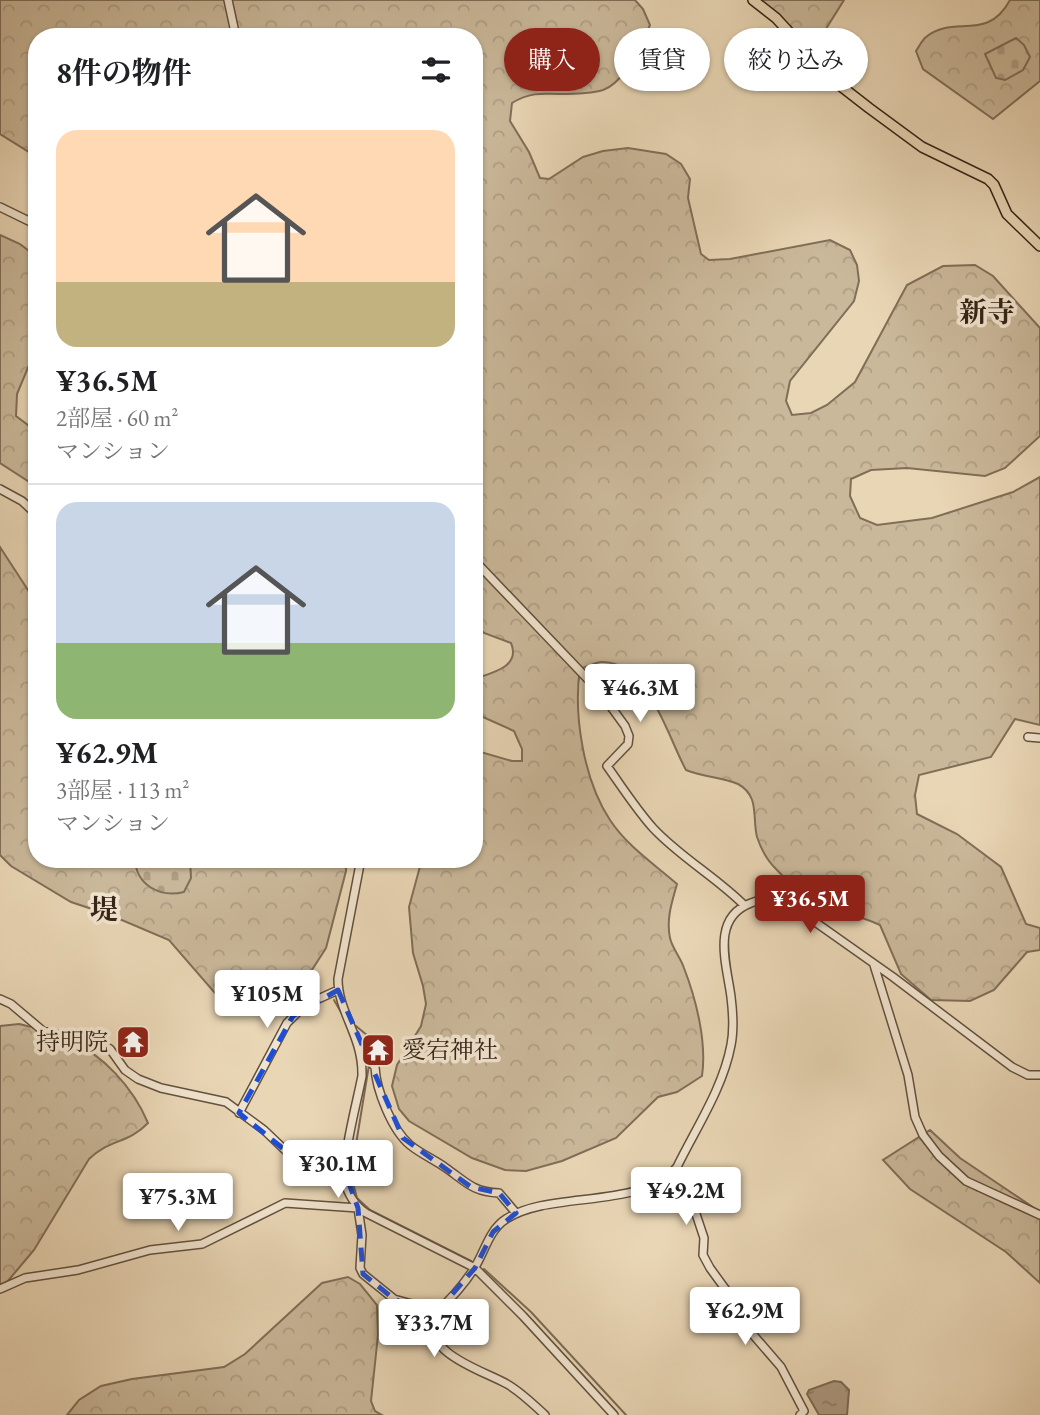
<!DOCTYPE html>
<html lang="ja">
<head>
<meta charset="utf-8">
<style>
	:root { --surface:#fff; --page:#f6f6f6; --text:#202124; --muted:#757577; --line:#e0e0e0; --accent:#8f2418 }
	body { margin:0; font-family:"EB Garamond","Noto Serif JP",serif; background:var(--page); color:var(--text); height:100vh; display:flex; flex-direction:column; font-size:26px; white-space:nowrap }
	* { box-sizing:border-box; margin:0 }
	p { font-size:23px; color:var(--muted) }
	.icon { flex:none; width:38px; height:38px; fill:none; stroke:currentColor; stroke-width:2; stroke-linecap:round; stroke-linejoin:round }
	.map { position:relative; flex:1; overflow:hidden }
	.details { position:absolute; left:28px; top:28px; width:455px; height:840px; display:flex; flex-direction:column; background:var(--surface); border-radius:28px; box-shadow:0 2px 5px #0004 }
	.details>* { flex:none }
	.hud { position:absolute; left:504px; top:28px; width:430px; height:63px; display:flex; gap:14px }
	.price { position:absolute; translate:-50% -60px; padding:0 16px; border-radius:7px; background:#fff; color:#222; font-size:23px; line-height:46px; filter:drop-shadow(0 2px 4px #0008) }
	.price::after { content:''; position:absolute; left:50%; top:42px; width:21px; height:16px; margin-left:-10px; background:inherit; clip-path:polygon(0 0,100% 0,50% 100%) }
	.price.current { background:var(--accent); color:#fff }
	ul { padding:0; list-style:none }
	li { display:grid; align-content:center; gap:14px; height:371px; padding:0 28px }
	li+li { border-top:2px solid var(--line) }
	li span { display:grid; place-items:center; height:217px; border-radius:21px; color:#555 }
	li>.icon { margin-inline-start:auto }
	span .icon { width:126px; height:126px; fill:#fffc; stroke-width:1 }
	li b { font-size:30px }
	h2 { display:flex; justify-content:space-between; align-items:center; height:84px; padding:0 28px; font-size:30px }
	.pill { padding:0 24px; border-radius:32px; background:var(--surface); box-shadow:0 2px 5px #0004; font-size:24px; line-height:63px }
	.pill.current { background:var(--accent); color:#fff }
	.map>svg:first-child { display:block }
	.forest { fill:url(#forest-crowns); stroke:#806e58; stroke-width:2 }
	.cemetery { fill:url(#cemetery-stones); stroke:#806e58; stroke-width:2 }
	.water { fill:url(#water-ripples); stroke:#7c6a55; stroke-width:2 }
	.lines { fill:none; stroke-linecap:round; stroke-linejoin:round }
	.stream { stroke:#7c6a55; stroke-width:2 }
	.minor-casing { stroke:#62503e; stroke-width:10 }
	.major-casing { stroke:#352417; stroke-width:12 }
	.minor { stroke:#f1e4cf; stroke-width:7 }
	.major { stroke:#e9d6b5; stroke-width:9 }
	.marked { fill:none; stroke:#1d4ed8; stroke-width:5; stroke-dasharray:14 9; stroke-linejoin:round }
	.labels { text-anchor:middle; stroke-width:7; stroke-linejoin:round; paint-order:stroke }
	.poi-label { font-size:24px; fill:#352417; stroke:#f1e4cf; text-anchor:end }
	.quarter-label { font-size:28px; font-weight:bold; fill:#352417; stroke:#f1e4cf }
</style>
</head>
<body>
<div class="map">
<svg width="1040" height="1415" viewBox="0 0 1040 1415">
	<defs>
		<pattern id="forest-crowns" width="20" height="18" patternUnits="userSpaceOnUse" patternTransform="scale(1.75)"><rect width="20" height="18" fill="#cab89a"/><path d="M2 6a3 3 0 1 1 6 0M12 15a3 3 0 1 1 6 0" fill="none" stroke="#ae9e84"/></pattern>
		<pattern id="cemetery-stones" width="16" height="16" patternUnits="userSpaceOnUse" patternTransform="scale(1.75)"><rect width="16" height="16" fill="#cab89a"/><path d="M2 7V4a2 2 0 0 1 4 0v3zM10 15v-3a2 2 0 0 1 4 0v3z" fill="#ae9e84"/></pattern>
		<pattern id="water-ripples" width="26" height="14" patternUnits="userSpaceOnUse" patternTransform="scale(1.75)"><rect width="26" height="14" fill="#ac997f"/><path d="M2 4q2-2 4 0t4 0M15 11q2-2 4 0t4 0" fill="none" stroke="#8d7d67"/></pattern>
	</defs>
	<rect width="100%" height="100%" fill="#e9d6b5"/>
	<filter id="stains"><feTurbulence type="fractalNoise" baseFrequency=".00286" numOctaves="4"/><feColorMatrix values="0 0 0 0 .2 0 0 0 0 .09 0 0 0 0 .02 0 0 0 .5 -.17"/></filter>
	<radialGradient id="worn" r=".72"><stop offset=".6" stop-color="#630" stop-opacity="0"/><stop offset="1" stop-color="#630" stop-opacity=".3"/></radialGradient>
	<path class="forest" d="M 0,0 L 635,0 L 643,9 L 650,25 C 642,44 624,83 603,90 C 590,94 573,94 559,94 C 541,93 528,93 512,103 L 510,121 L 529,152 L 540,178 L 549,179 L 583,157 L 603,151 L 628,148 L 666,154 L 681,164 L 690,179 L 688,198 L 701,254 L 709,260 L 730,259 L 830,240 L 850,250 L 857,265 L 859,281 L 854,301 L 790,381 L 786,401 L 792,415 L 811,413 L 827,405 L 855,382 L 907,285 L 943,266 L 975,265 L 993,276 L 1040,328 L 1040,436 L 1005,468 L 985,476 L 907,468 L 871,470 L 851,479 L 850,496 L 860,518 L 877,525 L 932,518 L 1013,492 L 1040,477 L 1040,725 L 1015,719 L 991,757 L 919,775 L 915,795 L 917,814 L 957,834 L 1001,867 L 1026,924 L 1040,928 L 1040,950 L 1027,952 L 994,990 L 970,1001 L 931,1000 L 901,974 L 880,925 C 859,915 834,911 814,901 C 801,894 786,880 776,869 C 767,860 761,849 757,837 C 752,817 760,796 738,784 C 722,777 703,777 686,770 C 668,738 648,660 601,662 C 594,663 586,667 580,669 C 573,715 584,781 610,820 C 627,846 654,864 677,884 C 672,902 666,919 670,938 C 672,948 681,958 684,968 C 696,999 707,1042 702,1076 L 677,1092 L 658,1097 L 616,1138 L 562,1161 L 526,1171 L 505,1170 L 472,1158 L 409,1121 L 399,1109 L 392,1086 L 397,1065 L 421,1026 L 426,1004 L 423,986 L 413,953 L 409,907 L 422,859 L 474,859 L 474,750 L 512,761 L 522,761 L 522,749 L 514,731 L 474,713 L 474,679 C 492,673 521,667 511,643 L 484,633 L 474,623 L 474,37 L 37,37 L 37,154 L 29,152 L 0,134 Z
		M 757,0 L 844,0 L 819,40 L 781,29 Z
		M 1010,0 L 1040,0 L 1040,81 L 993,119 L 923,69 L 916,51 C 919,47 922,40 926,37 C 954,14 987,43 1010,0 Z
		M 0,235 L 20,244 L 37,257 L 37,363 L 29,365 L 17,394 L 16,416 L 28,425 L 37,428 L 37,487 L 0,463 Z
		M 0,547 L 37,604 L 37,859 L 346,859 L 346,871 L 326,948 L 308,976 L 263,1009 L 246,1010 L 221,1000 L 169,940 L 110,915 L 71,902 L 11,866 L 0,855 Z
		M 19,1024 C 34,1028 53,1031 67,1038 C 103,1055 133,1087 148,1123 C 128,1144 109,1139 89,1159 L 34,1250 L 7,1282 L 0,1286 L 0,1026 Z
		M 930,1130 L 960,1158 L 1040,1212 L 1040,1283 L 1006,1252 L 910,1189 L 883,1160 Z
		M 348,1277 L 360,1284 L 377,1305 L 378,1335 L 371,1401 L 375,1411 L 382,1415 L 67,1415 L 79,1400 L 101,1386 L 132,1379 L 224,1367 L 245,1354 L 322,1283 Z"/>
	<path class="cemetery" d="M 1016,38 L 1024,45 L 1030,57 L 1023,70 L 1005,80 L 996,78 L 985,54 Z
		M 135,859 L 190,859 L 191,878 L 184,892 C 160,898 136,885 135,859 Z"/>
	<path class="water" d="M 834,1381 L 841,1382 L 849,1390 L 847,1415 L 819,1415 L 807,1394 L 809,1390 Z"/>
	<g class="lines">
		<path class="stream" d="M 334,1000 L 342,1014
			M 356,1026 L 368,1036 L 373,1055 L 371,1060
			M 369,1065 L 351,1175 L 357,1198 L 370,1210 L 471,1261
			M 484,1269 L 531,1312 L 626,1415"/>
		<g class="minor-casing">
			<path id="minor" d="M 228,0 L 236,37
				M 0,207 L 37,225
				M 0,489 L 22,501 L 37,515
				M 474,560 L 601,693 L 625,726 L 629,736 L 628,744 L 607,766 C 622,787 636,809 653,828 C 680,857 716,877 744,905
				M 1028,737 L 1040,738
				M 361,859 L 338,979 C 338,1013 363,1036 362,1076 C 357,1102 342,1157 345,1181 C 347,1193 355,1206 366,1213 L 475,1268 L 523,1316 L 614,1415
				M 874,965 L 908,1075 L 915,1117 L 923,1135 L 939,1156 L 966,1181 L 1040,1215
				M 0,999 L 11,1004 L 43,1031 L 100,1044 L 110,1049 L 125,1070 L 138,1079 L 161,1088 L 226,1102 L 264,1130 L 286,1151 L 300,1157 L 345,1167
				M 361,1052 L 375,1067 C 376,1090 392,1130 410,1145 C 421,1154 435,1160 446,1168 C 466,1182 473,1192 499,1193 L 516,1213
				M 239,1113 L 287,1023 L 305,1005 L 338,990
				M 652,1186 L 677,1199 L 696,1214 L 704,1238 L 703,1255 L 710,1268 L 726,1290 L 737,1316 L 781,1367 L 804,1411 L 800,1415
				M 0,1289 L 25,1278 L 78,1270 L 150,1250 L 202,1244 L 285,1203 L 358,1208 L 362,1235 L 360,1268 L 363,1274 L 394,1299 L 419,1306 L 433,1316
				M 545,1415 C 533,1404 521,1392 507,1384 C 482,1370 423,1354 433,1316 C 448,1302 464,1285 475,1267 C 485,1251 489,1230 506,1219 C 550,1190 642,1210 677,1167 C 696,1128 723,1088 731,1045 C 734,1030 733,1013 731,997 C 727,965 710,918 751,903 C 765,897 777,899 791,905 L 893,977 L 1012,1067 L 1028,1075 L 1040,1075"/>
		</g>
		<g class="major-casing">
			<path id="major" d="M 753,0 L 776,18 L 833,80 L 869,108 L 922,147 L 988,179 L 994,185 L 1007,214 L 1040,246"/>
		</g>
		<use href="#minor" class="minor"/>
		<use href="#major" class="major"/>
	</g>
	<path class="marked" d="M 338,990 L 403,1138 L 471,1187 L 499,1193 L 516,1213 L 493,1232 L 475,1268 L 433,1316 L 394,1299 L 363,1274 L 358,1208 L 343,1167 L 286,1151 L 239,1113 L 293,1016 Z"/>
	<defs>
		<g id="temple-square" transform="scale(1.75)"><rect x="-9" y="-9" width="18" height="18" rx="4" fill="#8f2418" stroke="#f1e4cf"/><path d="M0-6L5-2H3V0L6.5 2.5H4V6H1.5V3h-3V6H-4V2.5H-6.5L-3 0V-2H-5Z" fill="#fff"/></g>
	</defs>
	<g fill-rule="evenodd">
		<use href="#temple-square" x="133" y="1042"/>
		<use href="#temple-square" x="378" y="1050"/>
	</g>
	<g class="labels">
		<g class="poi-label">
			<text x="108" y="1050">持明院</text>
			<text x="402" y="1058" text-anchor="start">愛宕神社</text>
		</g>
		<g class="quarter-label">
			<text x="987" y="322">新寺</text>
			<text x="104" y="919">堤</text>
		</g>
	</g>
	<rect width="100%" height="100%" filter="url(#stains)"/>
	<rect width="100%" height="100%" fill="url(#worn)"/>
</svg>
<b class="price" style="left:640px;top:724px">¥46.3M</b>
<b class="price current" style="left:810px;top:935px">¥36.5M</b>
<b class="price" style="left:267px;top:1030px">¥105M</b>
<b class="price" style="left:338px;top:1200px">¥30.1M</b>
<b class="price" style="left:686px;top:1227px">¥49.2M</b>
<b class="price" style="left:178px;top:1233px">¥75.3M</b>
<b class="price" style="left:745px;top:1347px">¥62.9M</b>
<b class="price" style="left:434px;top:1359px">¥33.7M</b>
<div class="hud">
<a class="pill current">購入</a>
<a class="pill">賃貸</a>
<a class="pill">絞り込み</a>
</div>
<section class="details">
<h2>8件の物件<svg class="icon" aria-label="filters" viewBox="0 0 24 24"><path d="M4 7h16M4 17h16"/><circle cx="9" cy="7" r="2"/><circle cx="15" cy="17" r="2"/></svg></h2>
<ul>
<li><span style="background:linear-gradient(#ffd9b3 70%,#c2b280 0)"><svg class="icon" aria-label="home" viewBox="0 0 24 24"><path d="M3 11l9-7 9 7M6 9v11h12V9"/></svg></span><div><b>¥36.5M</b><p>2部屋 · 60 m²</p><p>マンション</p></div></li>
<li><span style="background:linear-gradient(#c9d6e8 65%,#8fb573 0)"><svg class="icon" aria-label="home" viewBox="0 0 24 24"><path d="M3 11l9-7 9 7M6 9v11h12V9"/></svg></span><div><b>¥62.9M</b><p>3部屋 · 113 m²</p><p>マンション</p></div></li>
</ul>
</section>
</div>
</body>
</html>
